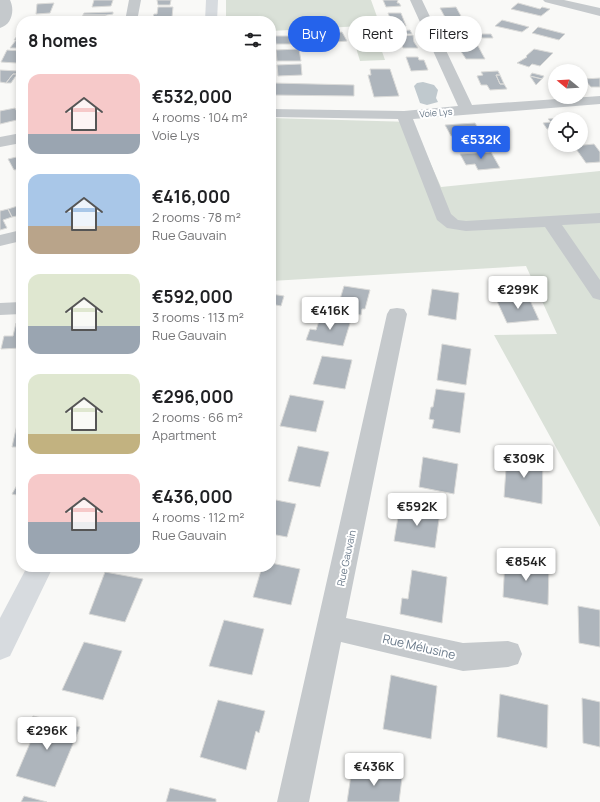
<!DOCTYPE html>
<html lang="en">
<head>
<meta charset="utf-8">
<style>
	:root { --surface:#fff; --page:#f2f2f2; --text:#202124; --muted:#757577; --accent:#2563eb }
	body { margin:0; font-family:Manrope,sans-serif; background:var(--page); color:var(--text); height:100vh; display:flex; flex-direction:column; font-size:15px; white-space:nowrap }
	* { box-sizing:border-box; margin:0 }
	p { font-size:13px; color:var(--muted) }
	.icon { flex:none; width:22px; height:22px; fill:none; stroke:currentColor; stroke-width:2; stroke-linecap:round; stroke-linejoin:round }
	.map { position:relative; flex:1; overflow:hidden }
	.details { position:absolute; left:16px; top:16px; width:260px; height:556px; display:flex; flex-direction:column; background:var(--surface); border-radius:16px; box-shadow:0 2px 6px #0003 }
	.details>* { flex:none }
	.guide { position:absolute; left:288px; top:16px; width:252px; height:36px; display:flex; gap:8px }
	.needle { width:26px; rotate:288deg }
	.tools { position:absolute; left:548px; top:64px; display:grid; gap:8px }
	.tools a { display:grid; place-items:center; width:40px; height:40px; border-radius:50%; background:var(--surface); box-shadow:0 2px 6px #0003; font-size:20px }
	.price { position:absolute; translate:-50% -34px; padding:0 9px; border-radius:4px; background:#fff; color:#222; font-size:13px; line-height:26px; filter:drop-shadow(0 1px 2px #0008) }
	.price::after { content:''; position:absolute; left:50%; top:24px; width:12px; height:9px; margin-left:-6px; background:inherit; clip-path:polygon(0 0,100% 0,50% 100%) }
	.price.active { background:var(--accent); color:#fff }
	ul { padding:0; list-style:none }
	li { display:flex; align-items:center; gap:12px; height:100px; padding:0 12px }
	li span { display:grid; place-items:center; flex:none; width:112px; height:80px; border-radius:12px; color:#555 }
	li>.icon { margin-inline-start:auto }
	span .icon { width:48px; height:48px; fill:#fffc; stroke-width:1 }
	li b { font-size:17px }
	h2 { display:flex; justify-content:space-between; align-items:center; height:48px; padding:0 12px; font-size:17px }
	.tag { padding:0 14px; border-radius:18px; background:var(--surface); box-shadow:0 2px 6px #0003; font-size:14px; line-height:36px }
	.tag.active { background:var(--accent); color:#fff }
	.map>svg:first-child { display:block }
	.green { fill:#dae1d8 }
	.water { fill:#c0c9ce }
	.building { fill:#aeb5bc; stroke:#dbdbd9 }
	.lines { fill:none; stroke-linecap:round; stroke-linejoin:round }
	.minor { fill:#c5c9cc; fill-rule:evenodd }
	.primary { fill:#d7dbdf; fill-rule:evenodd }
	.labels { text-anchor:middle; stroke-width:4; stroke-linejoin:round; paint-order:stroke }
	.far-street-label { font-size:9px; fill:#687888; stroke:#fff }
	.street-label { font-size:10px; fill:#687888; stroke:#fff }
	.near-street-label { font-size:12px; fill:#687888; stroke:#fff }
</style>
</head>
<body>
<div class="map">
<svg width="600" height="802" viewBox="0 0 600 802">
	<rect width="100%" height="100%" fill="#f9f9f7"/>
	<path class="green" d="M 226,0 L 371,0 L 380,25 L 271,31 L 271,21 L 226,21 Z
		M 378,40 L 385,60 L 360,61 L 354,41 Z
		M 271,118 L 412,122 L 441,187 L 600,171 L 600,527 L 494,335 L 557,334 L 526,266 L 271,281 Z"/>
	<path class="water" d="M 423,82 L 434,85 L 438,90 L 436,98 L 438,102 L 427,105 L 420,103 L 414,86 L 417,83 Z"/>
	<path class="building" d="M 94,0 L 113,0 L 111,6 L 92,7 Z
		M 157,0 L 171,0 L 170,5 L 158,5 Z
		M 383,0 L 398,0 L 397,3 L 399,3 L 401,6 L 386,7 Z
		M 54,3 L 50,13 L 36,14 L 37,4 Z
		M 518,3 L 540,9 L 542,7 L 550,9 L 541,16 L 511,9 Z
		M 158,7 L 173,7 L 172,17 L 153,17 L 154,14 L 157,14 Z
		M 456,7 L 462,18 L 446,19 L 440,8 Z
		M 113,12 L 113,14 L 106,15 L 83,15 L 84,13 Z
		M 388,13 L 401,13 L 406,26 L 393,26 Z
		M 83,15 L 106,15 L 105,18 L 99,19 L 99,21 L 81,21 Z
		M 502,20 L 529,27 L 522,32 L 495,26 Z
		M 446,22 L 462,22 L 469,33 L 453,34 Z
		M 538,27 L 565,34 L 559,40 L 532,33 Z
		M 410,30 L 412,34 L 401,34 L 399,31 Z
		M 342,32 L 347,41 L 324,43 L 320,33 Z
		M 480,34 L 491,34 L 493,38 L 482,38 Z
		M 413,35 L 414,42 L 418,48 L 403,48 L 398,36 Z
		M 17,36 L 21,36 L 21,48 L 10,48 L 16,40 L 14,40 Z
		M 275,36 L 302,36 L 303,44 L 276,44 Z
		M 478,46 L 485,59 L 466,59 L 458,47 Z
		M 299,49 L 301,61 L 277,61 L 276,50 Z
		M 534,49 L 553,53 L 540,66 L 532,64 L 529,67 L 517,63 L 527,57 L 526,56 Z
		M 7,50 L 21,51 L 21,57 L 16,63 L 1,62 Z
		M 406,57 L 418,57 L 419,60 L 424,60 L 428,70 L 411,71 Z
		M 301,64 L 302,75 L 278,76 L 277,65 Z
		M 370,69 L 390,69 L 399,96 L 374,97 L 368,75 L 371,75 Z
		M 0,70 L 18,71 L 16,74 L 13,74 L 6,83 L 0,82 Z
		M 498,71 L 500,75 L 496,75 L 500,84 L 504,84 L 507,89 L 490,90 L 487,85 L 481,85 L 477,76 L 483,75 L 481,72 Z
		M 532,73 L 544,76 L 542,79 L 530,76 Z
		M 13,74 L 17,74 L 11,83 L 6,83 Z
		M 496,75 L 500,75 L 504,84 L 500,84 Z
		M 530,76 L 542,79 L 536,85 Z
		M 600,78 L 600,87 L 591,87 L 584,79 Z
		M 273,83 L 354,85 L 354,96 L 271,95 Z
		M 15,108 L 21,119 L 0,124 L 0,111 Z
		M 573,117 L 575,119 L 555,119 L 555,128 L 547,129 L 543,123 L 551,122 L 548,119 Z
		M 475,123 L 482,134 L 451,136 L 445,125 Z
		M 594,144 L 600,152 L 600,162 L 586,163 L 574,146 Z
		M 491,152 L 500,168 L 478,170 L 475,164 L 466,165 L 460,154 Z
		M 21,156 L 21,169 L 14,170 L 8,159 Z
		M 21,205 L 21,215 L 12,217 L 8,209 Z
		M 8,209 L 12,217 L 3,220 L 7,228 L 0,230 L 0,211 Z
		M 344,286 L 370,290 L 365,309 L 362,309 L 361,315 L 329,311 L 331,305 L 338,306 Z
		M 432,289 L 459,293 L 456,320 L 428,315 Z
		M 518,289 L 522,297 L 504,298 L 500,290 Z
		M 271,294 L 284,296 L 281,306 L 271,304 Z
		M 528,296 L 539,320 L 507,323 L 496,299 Z
		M 321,315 L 351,320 L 343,346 L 306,340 L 310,329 L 316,330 Z
		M 16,323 L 21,323 L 21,348 L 1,349 L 4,336 L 13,336 Z
		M 442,344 L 471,349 L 466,385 L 437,380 Z
		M 322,356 L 352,360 L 345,389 L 313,384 Z
		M 436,389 L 465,393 L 460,433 L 432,428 L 434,420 L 429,419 L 431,407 L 433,407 Z
		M 290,395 L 324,401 L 316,432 L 280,426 Z
		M 18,420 L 21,420 L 21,447 L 12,447 Z
		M 298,446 L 329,452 L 320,487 L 288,481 Z
		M 507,454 L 543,460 L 542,504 L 504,497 Z
		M 423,457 L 458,464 L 454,494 L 419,487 Z
		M 21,478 L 21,496 L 12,494 Z
		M 271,499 L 296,504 L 287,537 L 271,534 Z
		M 400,505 L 440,512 L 435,548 L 394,541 Z
		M 505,559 L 549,567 L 548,605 L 503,597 Z
		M 271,563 L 300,569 L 291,605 L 253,597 L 262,567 L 271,567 Z
		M 412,570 L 447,577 L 442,623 L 400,614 L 402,598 L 408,599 Z
		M 105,572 L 143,579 L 125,622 L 89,614 Z
		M 578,606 L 600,610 L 600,647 L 579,643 Z
		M 224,620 L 264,629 L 252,675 L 209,666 Z
		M 84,642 L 122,651 L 103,700 L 62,690 Z
		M 391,675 L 437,686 L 431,739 L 383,729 Z
		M 500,694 L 548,705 L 547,748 L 497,737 Z
		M 582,698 L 600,702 L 600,747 L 583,743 Z
		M 218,700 L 265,711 L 259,733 L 256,731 L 246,770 L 200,757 Z
		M 33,716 L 80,727 L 55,787 L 16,776 L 33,736 L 25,735 Z
		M 352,768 L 402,778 L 399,802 L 347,802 Z
		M 170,788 L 216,799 L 216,802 L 166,802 Z
		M 24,796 L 47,802 L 21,802 Z"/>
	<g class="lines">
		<path class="minor" d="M 0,0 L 10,0 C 15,10 12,25 0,28 Z
			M 129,0 L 141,0 L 137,21 L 125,21 Z
			M 410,0 L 422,0 L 472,105 L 600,96 L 600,104 L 413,119 L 451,214 L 458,220 L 466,221 L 600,213 L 600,223 L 562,225 L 600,280 L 600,300 L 593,298 L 545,227 L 466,231 L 447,228 L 437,220 L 398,119 L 271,117 L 271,109 L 404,111 L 458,106 Z
			M 543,0 L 564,0 L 600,8 L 600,16 L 545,2 Z
			M 21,133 L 21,143 L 0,147 L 0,137 Z
			M 21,230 L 21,241 L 0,246 L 0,235 Z
			M 21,302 L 21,314 L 0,315 L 0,303 Z
			M 397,308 L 404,309 L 407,314 L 346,618 L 463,643 L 508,641 L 518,644 L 522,654 L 518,664 L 508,667 L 463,671 L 341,642 L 309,802 L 277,802 L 387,314 L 390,309 Z"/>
		<path class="primary" d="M 206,0 L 218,0 L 217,21 L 205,21 Z
			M 27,567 L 53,567 L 10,656 L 0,660 L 0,618 Z"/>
	</g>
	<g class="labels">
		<g class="far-street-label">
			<text transform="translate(436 113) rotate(-5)" y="3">Voie Lys</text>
		</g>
		<g class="street-label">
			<text transform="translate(346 558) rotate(-78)" y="4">Rue Gauvain</text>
		</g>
		<g class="near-street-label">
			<text transform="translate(419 647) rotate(13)" y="4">Rue Mélusine</text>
		</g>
	</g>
</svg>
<div class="tools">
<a><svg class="needle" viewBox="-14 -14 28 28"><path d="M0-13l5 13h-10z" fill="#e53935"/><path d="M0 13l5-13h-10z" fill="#757577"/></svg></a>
<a><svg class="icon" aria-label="locate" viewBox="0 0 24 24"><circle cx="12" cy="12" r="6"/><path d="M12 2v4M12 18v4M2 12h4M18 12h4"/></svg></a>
</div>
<b class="price active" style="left:481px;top:160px">€532K</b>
<b class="price" style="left:518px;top:310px">€299K</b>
<b class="price" style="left:330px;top:331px">€416K</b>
<b class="price" style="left:524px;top:479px">€309K</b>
<b class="price" style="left:417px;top:527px">€592K</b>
<b class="price" style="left:526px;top:582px">€854K</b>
<b class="price" style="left:47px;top:751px">€296K</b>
<b class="price" style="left:374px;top:787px">€436K</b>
<div class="guide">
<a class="tag active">Buy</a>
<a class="tag">Rent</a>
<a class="tag">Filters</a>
</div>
<section class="details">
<h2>8 homes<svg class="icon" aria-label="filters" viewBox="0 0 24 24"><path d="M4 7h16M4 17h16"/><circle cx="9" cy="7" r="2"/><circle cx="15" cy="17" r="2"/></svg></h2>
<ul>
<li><span style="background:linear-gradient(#f6c9c9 75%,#9aa5b1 0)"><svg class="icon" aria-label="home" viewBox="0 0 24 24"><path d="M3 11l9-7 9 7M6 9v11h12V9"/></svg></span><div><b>€532,000</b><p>4 rooms · 104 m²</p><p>Voie Lys</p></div></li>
<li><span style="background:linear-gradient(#a9c7e8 65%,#b9a48a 0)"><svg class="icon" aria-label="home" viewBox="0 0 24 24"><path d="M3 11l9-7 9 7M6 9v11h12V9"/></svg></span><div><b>€416,000</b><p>2 rooms · 78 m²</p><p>Rue Gauvain</p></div></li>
<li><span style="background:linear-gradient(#dfe7d0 65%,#9aa5b1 0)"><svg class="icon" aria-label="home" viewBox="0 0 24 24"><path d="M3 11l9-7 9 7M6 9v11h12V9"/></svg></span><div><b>€592,000</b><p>3 rooms · 113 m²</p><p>Rue Gauvain</p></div></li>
<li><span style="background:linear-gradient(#dfe7d0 75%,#c2b280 0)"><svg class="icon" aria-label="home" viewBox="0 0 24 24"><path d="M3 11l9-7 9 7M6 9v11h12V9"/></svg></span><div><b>€296,000</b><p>2 rooms · 66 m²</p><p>Apartment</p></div></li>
<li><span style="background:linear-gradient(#f6c9c9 60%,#9aa5b1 0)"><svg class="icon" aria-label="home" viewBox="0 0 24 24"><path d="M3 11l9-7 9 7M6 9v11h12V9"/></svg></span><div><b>€436,000</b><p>4 rooms · 112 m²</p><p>Rue Gauvain</p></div></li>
</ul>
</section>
</div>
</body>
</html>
